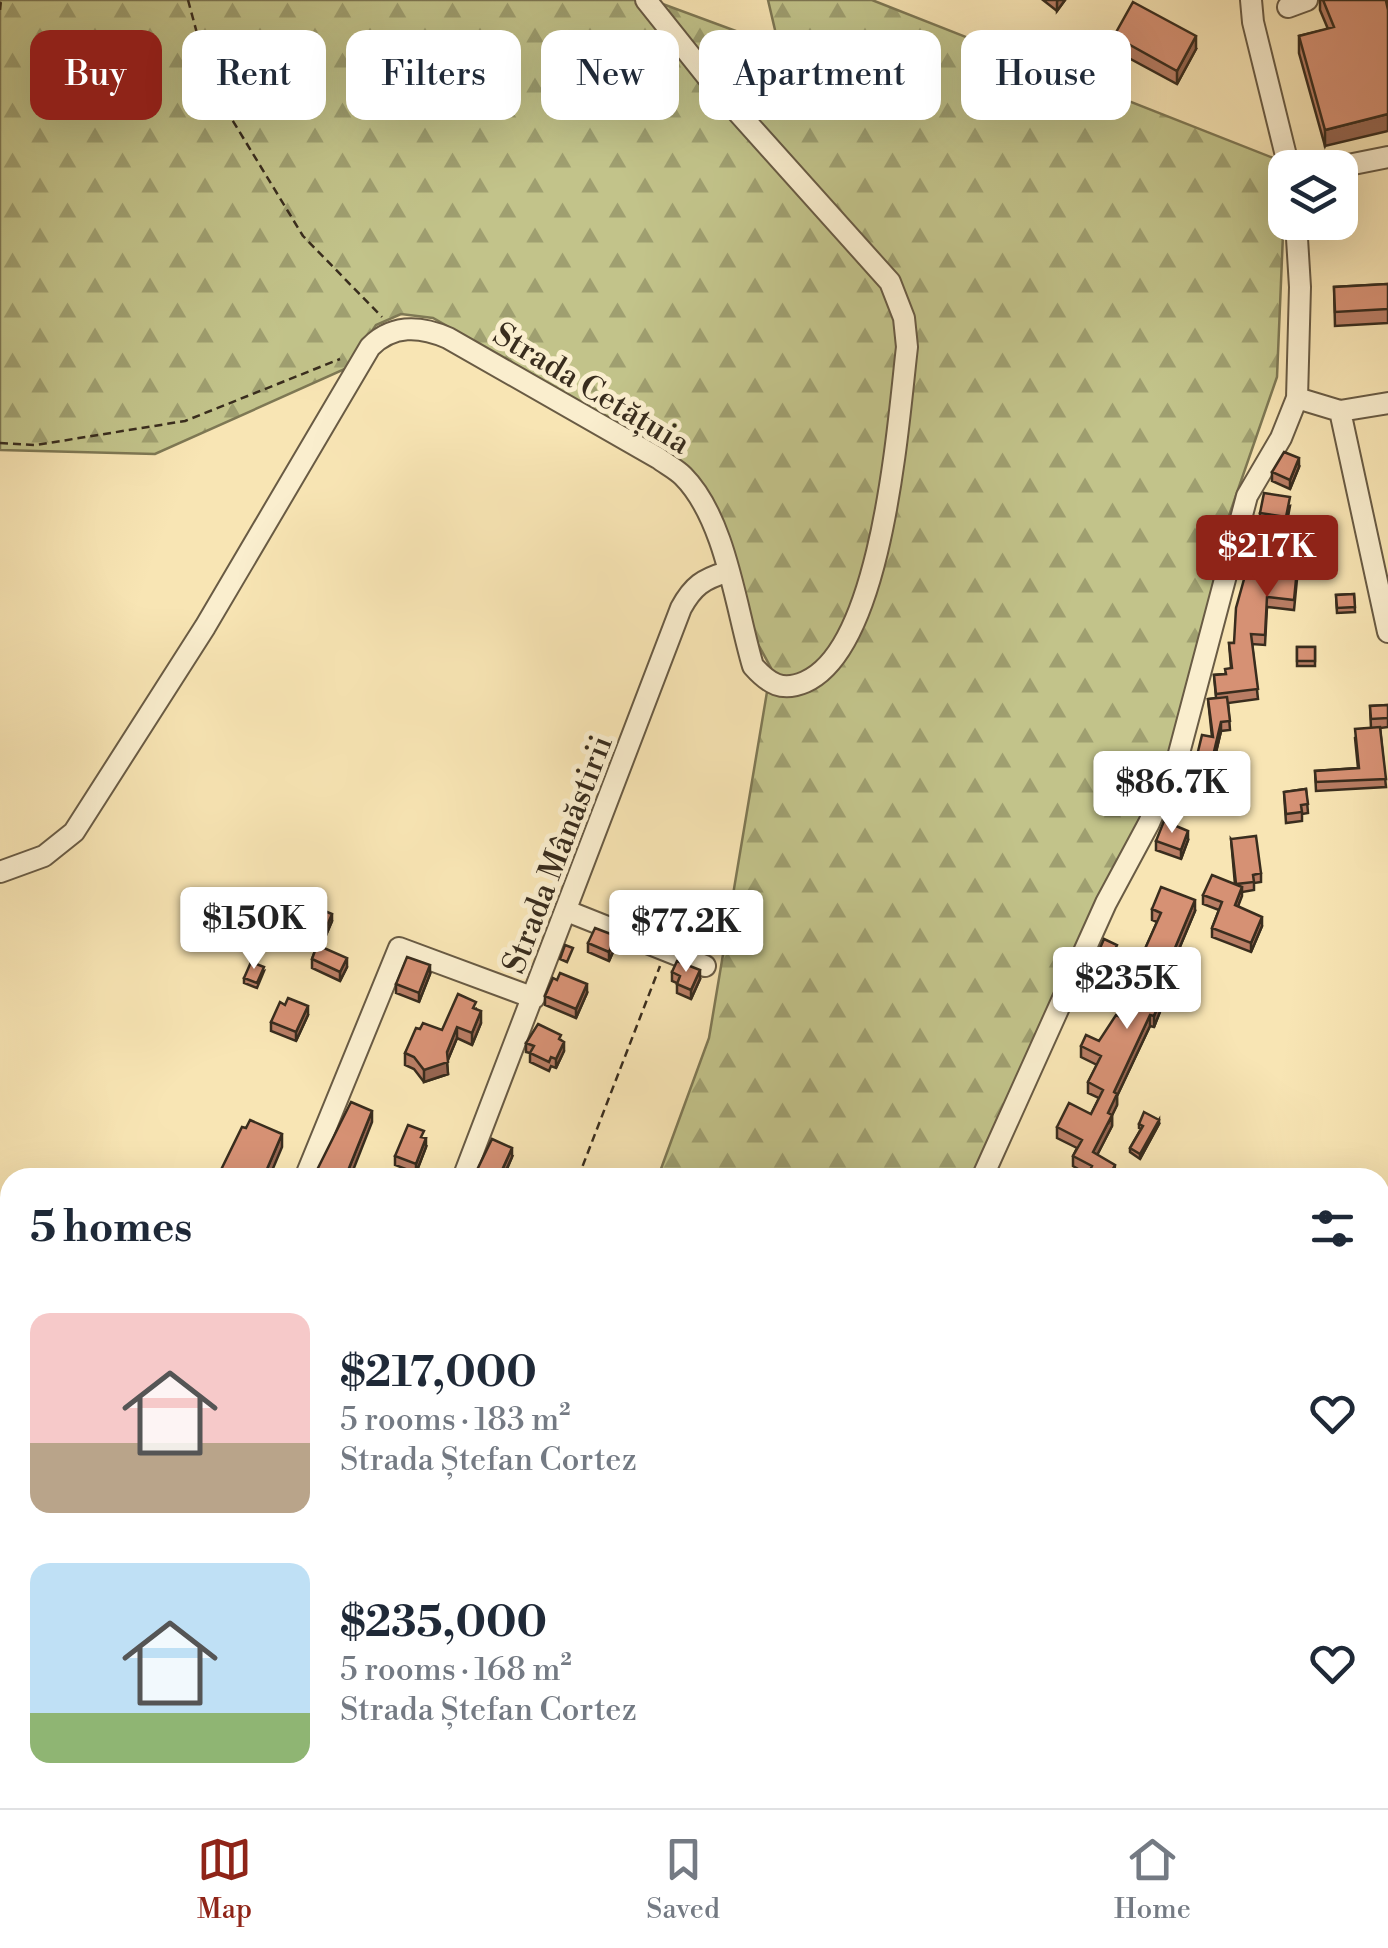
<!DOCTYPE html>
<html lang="en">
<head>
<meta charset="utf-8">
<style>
	:root { --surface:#fff; --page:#f2f2f3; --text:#1f2937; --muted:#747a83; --line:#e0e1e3; --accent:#8f2418 }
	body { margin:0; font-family:"Libre Bodoni",serif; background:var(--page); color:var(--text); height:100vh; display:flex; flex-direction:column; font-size:38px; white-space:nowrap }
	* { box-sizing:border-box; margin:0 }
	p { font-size:32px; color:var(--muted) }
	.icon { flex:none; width:55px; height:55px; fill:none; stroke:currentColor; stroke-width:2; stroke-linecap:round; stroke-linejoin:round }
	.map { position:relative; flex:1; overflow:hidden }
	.sheet { position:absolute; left:0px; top:1168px; width:1390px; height:642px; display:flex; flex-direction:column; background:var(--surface); border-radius:30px 30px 0 0; box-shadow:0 10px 40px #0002 }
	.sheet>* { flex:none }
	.guide { position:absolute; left:30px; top:30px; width:1330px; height:90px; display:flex; gap:20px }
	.fabs { position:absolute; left:1268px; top:150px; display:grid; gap:20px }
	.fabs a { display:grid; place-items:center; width:90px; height:90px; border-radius:20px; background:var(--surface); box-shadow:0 10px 40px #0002; font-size:50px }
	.price { position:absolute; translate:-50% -85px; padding:0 22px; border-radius:10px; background:#fff; color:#222; font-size:32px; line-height:65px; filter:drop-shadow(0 2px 5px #0008) }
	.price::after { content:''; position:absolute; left:50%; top:60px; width:30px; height:22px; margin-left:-15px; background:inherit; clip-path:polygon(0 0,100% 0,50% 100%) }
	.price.active { background:var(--accent); color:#fff }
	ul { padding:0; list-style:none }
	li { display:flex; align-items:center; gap:30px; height:250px; padding:0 30px }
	li span { display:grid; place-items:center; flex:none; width:280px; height:200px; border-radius:20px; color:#555 }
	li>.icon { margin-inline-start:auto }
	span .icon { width:120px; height:120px; fill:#fffc; stroke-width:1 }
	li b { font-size:42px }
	h2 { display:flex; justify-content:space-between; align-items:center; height:120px; padding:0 30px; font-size:42px }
	.chip { padding:0 35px; border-radius:20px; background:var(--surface); box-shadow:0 10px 40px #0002; font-size:35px; line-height:90px }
	.chip.active { background:var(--accent); color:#fff }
	.dock { display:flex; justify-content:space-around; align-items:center; height:140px; border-top:2px solid var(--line); background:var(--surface); font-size:28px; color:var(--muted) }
	.dock a { display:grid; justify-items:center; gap:5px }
	.dock .active { color:var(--accent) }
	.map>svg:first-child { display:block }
	.forest { fill:url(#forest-firs); stroke:#7e7854; stroke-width:2.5 }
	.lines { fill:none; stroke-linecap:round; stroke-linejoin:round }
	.minor-casing { stroke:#695b44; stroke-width:24 }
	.path { stroke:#392d1e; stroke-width:2.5; stroke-dasharray:8 5; stroke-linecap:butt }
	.minor { stroke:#faeece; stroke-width:20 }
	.wall { fill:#b87d64; stroke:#392d1e; stroke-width:2.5 }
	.shaded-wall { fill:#966651; stroke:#392d1e; stroke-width:2.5 }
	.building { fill:#d69174; stroke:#392d1e; stroke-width:2.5 }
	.labels { text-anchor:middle; stroke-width:10; stroke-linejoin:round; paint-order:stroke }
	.street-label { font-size:32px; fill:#392d1e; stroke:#faeece }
</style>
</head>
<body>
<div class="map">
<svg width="1388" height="1808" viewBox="0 0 1388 1808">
	<defs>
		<pattern id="forest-firs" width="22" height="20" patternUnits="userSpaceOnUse" patternTransform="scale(2.5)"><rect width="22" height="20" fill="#c2c38a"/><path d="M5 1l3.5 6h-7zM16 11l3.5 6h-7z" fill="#9f9f70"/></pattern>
	</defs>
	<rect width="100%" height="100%" fill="#f8e5b4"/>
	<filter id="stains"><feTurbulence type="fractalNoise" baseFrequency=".002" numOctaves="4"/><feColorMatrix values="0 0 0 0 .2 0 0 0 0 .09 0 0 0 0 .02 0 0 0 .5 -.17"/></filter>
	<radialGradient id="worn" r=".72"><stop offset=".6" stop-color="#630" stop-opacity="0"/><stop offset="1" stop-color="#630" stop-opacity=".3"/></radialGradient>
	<path class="forest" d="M 0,0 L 652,0 L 779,47 L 768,0 L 872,0 L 1286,163 L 1277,377 L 1223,533 L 1179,759 L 971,1177 L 658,1177 L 709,1038 L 771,668 L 758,644 L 722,519 L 693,472 L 638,435 L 433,318 L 401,314 L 376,325 L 347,368 L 155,454 L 0,450 Z"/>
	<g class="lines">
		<g class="minor-casing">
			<path id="minor" d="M 1251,0 L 1253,22 L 1289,168
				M 1288,7 L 1307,0
				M 1333,168 L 1388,157
				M 1297,398 L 1340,411 L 1388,403
				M 1340,411 L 1388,632
				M 0,872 L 44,856 L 74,832 L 205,627 L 370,347 C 393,324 420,326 448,338 L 658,458 C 666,464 676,469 683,476 C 726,519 736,609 753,666 C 769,684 782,692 805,682 C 883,648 898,423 907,347 L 904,318 L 890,282 L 717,89 L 646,0
				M 567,911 L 705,966
				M 305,1178 L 399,948 L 534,998
				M 463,1178 L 681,608 C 693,586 703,579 727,572
				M 982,1178 L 1106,903 L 1149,823 L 1178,757 L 1247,496 L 1281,438 L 1297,398 L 1300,287 L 1296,222
				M 55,1808 L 59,1800
				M 110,1808 L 119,1800
				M 211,1808 L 216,1800
				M 324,1808 L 328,1800
				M 457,1808 L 463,1800
				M 668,1808 L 674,1800
				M 1277,1808 L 1282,1800"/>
		</g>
		<path class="path" d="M 188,0 L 211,85 L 303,236 L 382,317
			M 0,10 L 1,0
			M 0,443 L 36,445 L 185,421 L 340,359
			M 578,1178 L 660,966
			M 1380,1388 L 1388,1387
			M 0,1517 L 10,1503"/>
		<use href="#minor" class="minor"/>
	</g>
	<path class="wall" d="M 1043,0 L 1065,0 L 1057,11 Z
		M 1320,0 L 1388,0 L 1325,146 L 1299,53 L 1299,36 L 1328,29 L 1320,10 Z
		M 1114,36 L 1196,49 L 1177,84 L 1114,50 Z
		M 1388,284 L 1388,323 L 1335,326 L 1334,287 Z
		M 1299,467 L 1290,489 L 1272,481 L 1272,472 Z
		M 1290,506 L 1287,522 L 1325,537 L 1322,571 L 1298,569 L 1294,610 L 1267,607 L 1265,645 L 1252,644 L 1258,699 L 1228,703 L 1230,730 L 1221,731 L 1203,807 L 1184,801 L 1184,792 L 1212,737 L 1208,699 L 1216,698 L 1214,675 L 1225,674 L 1231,668 L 1229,643 L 1234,643 L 1255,567 L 1276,564 L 1280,525 L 1260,522 L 1260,513 Z
		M 1354,594 L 1355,612 L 1337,613 L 1336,595 Z
		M 1297,647 L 1315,647 L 1315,666 L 1297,666 Z
		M 1388,705 L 1388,727 L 1380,728 L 1386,787 L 1316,791 L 1315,771 L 1358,768 L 1355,738 L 1371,728 L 1370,706 Z
		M 1306,789 L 1308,813 L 1302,814 L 1302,821 L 1286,823 L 1284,792 Z
		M 1231,839 L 1261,873 L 1261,882 L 1254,883 L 1254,890 L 1242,892 L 1238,906 L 1262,926 L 1251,952 L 1212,937 L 1212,928 L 1219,910 L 1203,904 L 1203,895 L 1235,885 Z
		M 1188,840 L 1181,859 L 1156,850 L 1156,841 Z
		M 292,898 L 332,921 L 321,947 L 347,967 L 340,981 L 312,968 L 312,959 L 317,946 L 282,931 L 273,950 L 259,943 L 259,936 Z
		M 1152,909 L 1195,911 L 1161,992 L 1163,1004 L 1154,1027 L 1150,1026 L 1117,1096 L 1117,1105 L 1112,1115 L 1112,1126 L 1097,1155 L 1115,1176 L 1114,1178 L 1090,1178 L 1090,1176 L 1073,1166 L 1073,1156 L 1077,1148 L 1057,1138 L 1057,1127 L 1091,1114 L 1099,1098 L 1088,1093 L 1088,1082 L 1097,1065 L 1081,1057 L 1081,1046 L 1099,1041 L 1128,1020 L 1143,979 L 1137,977 L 1137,967 L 1157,922 L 1152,920 Z
		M 588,943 L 616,945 L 609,961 L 588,952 Z
		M 1117,950 L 1110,965 L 1097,959 L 1097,955 Z
		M 264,971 L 257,988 L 244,983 L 244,978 Z
		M 672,972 L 700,979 L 691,999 L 677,993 L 677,983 L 672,981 Z
		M 430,974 L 419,1002 L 396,993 L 396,984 Z
		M 587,993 L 576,1018 L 545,1005 L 545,996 Z
		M 285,1005 L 308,1015 L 296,1041 L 271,1031 L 271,1022 Z
		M 476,1009 L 481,1023 L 472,1045 L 457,1038 L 447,1062 L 448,1074 L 424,1082 L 414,1069 L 405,1065 L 405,1053 L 420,1029 L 442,1030 Z
		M 561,1040 L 564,1051 L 556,1068 L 551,1066 L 549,1071 L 530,1062 L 530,1053 L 526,1052 L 526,1043 Z
		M 1139,1124 L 1159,1124 L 1140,1159 L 1130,1152 L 1130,1148 L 1141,1129 L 1139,1128 Z
		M 426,1147 L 416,1173 L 395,1165 L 395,1156 Z
		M 512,1157 L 507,1169 L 525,1178 L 477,1178 L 477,1170 Z
		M 347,1800 L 374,1800 L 370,1808 L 350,1808 L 347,1806 Z
		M 414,1800 L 437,1800 L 432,1808 L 427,1808 Z"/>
	<path class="shaded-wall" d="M 1058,0 L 1065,0 L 1057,11 L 1057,2 Z
		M 1196,36 L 1196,49 L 1177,84 L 1177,71 Z
		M 1388,114 L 1388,131 L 1325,146 L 1325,130 Z
		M 1299,458 L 1299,467 L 1290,489 L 1290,480 Z
		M 1221,722 L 1221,731 L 1203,807 L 1203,798 Z
		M 1188,831 L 1188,840 L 1181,859 L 1181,850 Z
		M 1242,887 L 1242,896 L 1235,914 L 1235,905 Z
		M 1195,900 L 1195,911 L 1157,1001 L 1157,991 Z
		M 332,914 L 332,921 L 321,947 L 321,940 Z
		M 1262,917 L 1262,926 L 1251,952 L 1251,943 Z
		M 282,924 L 282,931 L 273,950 L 273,943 Z
		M 616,936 L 616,945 L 609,961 L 609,952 Z
		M 347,958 L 347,967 L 340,981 L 340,972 Z
		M 430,965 L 430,974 L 419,1002 L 419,993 Z
		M 700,970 L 700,979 L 691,999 L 691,990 Z
		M 587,984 L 587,993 L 576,1018 L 576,1009 Z
		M 1163,993 L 1163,1004 L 1154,1027 L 1154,1016 Z
		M 308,1006 L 308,1015 L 296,1041 L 296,1032 Z
		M 481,1011 L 481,1023 L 472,1045 L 472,1033 Z
		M 1150,1015 L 1150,1026 L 1117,1096 L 1117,1105 L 1108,1124 L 1108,1113 L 1114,1092 Z
		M 457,1027 L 457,1038 L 447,1062 L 448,1074 L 424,1082 L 424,1070 L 447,1052 Z
		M 564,1042 L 564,1051 L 556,1068 L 556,1059 Z
		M 372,1111 L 372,1122 L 350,1178 L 345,1178 Z
		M 1112,1115 L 1112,1126 L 1093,1163 L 1093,1152 Z
		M 1159,1120 L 1159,1124 L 1140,1159 L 1140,1154 Z
		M 282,1134 L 282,1147 L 269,1178 L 267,1169 Z
		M 426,1138 L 426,1147 L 416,1173 L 416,1164 Z
		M 512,1148 L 512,1157 L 503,1177 L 503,1168 Z
		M 1115,1165 L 1114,1178 L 1108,1178 Z
		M 1388,1688 L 1388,1701 L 1381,1704 L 1381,1691 Z"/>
	<path class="building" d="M 1323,0 L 1388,0 L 1386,1 L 1388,10 L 1388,114 L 1325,130 L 1299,36 L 1334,27 Z
		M 1133,2 L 1196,36 L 1177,71 L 1114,36 Z
		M 1388,284 L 1388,309 L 1335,312 L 1334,287 Z
		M 1284,452 L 1299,458 L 1290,480 L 1272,472 Z
		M 1264,493 L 1290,497 L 1286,517 L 1260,513 Z
		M 1280,522 L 1325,526 L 1322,561 L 1298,559 L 1294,600 L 1267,597 L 1265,635 L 1251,634 L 1258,689 L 1216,694 L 1214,675 L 1226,674 L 1225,669 L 1232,668 L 1229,643 L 1234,643 L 1236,608 L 1248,565 L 1255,567 L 1257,560 L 1276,564 Z
		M 1354,594 L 1355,607 L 1337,608 L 1336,595 Z
		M 1297,647 L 1315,647 L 1315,661 L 1297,661 Z
		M 1227,697 L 1230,721 L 1221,722 L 1203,798 L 1184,792 L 1191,771 L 1193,772 L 1202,735 L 1213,737 L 1208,699 Z
		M 1388,705 L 1388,718 L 1371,719 L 1370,706 Z
		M 1380,727 L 1386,779 L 1316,782 L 1315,771 L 1359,768 L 1355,729 Z
		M 1306,789 L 1308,804 L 1301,805 L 1302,812 L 1286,814 L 1284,792 Z
		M 1164,821 L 1188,831 L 1181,850 L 1156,841 Z
		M 1256,836 L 1261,873 L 1253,875 L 1254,882 L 1236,884 L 1231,839 Z
		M 1212,875 L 1242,887 L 1235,905 L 1262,917 L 1251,943 L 1212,928 L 1222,902 L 1203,895 Z
		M 1161,887 L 1195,900 L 1157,991 L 1163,993 L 1154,1016 L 1150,1015 L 1114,1092 L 1117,1094 L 1108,1113 L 1112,1115 L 1093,1152 L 1115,1165 L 1108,1178 L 1102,1178 L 1090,1170 L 1092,1166 L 1073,1156 L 1082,1140 L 1057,1127 L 1069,1103 L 1091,1114 L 1103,1090 L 1088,1082 L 1101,1056 L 1081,1046 L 1086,1035 L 1099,1041 L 1116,1015 L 1128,1020 L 1147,970 L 1137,967 L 1161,913 L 1152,909 Z
		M 281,889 L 292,894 L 290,897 L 332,914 L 321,940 L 282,924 L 273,943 L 259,936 Z
		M 595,928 L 616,936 L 609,952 L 588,943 Z
		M 1104,939 L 1117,945 L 1110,961 L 1097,955 Z
		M 317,945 L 347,958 L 340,972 L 312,959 Z
		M 565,945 L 573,948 L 567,962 L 560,959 Z
		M 407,957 L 430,965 L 419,993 L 396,984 Z
		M 677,961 L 700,970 L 691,990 L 677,984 L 680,976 L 672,972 Z
		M 251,962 L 264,967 L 257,983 L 244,978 Z
		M 560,973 L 587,984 L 576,1009 L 545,996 L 553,978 L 557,980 Z
		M 458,994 L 476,1002 L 473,1008 L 481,1011 L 472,1033 L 457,1027 L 447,1052 L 448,1062 L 424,1070 L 414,1057 L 405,1053 L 416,1028 L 420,1029 L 423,1023 L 442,1030 Z
		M 288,998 L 308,1006 L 296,1032 L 271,1022 L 280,1002 L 285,1005 Z
		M 538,1024 L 561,1035 L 559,1039 L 564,1042 L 556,1059 L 551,1057 L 549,1062 L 530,1053 L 534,1046 L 526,1043 Z
		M 351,1102 L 372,1111 L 345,1178 L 313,1178 Z
		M 1144,1112 L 1159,1120 L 1140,1154 L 1130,1148 L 1143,1126 L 1139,1124 Z
		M 250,1120 L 282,1134 L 267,1169 L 272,1171 L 269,1178 L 217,1178 L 242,1127 L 246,1128 Z
		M 408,1125 L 424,1131 L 421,1137 L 426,1138 L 416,1164 L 395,1156 Z
		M 492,1139 L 512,1148 L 503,1168 L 524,1178 L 494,1178 L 477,1170 Z
		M 1388,1661 L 1388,1688 L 1381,1691 L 1380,1665 Z
		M 352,1800 L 370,1800 L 365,1808 Z
		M 552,1800 L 578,1800 L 580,1802 L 575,1808 L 552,1808 L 556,1803 Z"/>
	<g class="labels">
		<g class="street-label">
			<text transform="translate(592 388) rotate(31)" y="11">Strada Cetățuia</text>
			<text transform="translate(557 854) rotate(-69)" y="11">Strada Mânăstirii</text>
		</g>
	</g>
	<rect width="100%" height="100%" filter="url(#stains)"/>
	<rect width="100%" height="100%" fill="url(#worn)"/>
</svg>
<div class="fabs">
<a><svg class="icon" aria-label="layers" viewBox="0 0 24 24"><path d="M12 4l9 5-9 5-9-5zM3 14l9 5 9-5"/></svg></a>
</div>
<b class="price active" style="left:1267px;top:600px">$217K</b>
<b class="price" style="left:1172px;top:836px">$86.7K</b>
<b class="price" style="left:254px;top:972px">$150K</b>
<b class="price" style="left:686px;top:975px">$77.2K</b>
<b class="price" style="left:1127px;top:1032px">$235K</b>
<div class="guide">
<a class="chip active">Buy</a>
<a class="chip">Rent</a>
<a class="chip">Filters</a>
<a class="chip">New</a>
<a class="chip">Apartment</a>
<a class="chip">House</a>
</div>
<section class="sheet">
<h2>5 homes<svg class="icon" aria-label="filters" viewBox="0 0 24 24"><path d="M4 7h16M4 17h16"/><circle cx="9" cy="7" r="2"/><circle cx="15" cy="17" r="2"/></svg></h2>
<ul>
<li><span style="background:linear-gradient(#f6c9c9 65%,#b9a48a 0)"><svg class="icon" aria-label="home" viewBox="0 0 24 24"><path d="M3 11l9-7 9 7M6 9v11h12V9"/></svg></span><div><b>$217,000</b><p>5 rooms · 183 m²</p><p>Strada Ștefan Cortez</p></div><svg class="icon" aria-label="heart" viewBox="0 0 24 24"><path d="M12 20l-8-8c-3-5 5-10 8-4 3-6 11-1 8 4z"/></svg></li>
<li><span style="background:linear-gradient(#bfe0f5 75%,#8fb573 0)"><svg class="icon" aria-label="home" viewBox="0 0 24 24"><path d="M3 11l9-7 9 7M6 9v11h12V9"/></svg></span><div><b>$235,000</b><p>5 rooms · 168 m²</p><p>Strada Ștefan Cortez</p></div><svg class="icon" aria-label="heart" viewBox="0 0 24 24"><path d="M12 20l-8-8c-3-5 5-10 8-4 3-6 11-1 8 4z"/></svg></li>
</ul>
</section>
</div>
<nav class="dock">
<a class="active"><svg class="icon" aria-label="map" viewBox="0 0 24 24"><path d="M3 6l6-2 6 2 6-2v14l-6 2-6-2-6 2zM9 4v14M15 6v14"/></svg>Map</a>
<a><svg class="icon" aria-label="saved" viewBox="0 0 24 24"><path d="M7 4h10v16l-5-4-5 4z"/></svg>Saved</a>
<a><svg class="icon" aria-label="home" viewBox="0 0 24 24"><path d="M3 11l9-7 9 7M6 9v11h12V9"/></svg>Home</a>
</nav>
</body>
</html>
